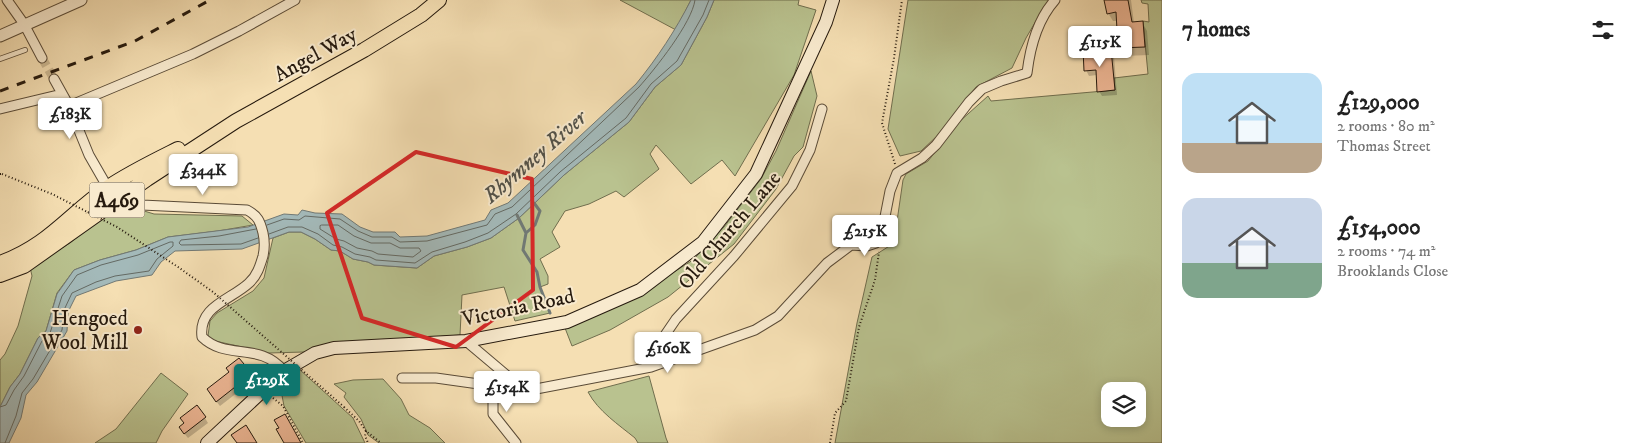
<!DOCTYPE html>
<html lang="en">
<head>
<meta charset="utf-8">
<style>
	:root { --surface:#fff; --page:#f2f2f2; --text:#222; --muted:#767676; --accent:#0f766e }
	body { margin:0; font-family:"IM FELL DW Pica",serif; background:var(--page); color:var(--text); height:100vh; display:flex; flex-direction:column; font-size:19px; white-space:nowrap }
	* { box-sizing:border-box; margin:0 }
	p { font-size:16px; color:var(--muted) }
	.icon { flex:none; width:28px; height:28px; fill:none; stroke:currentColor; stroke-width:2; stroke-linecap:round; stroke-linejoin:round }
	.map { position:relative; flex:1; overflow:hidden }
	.drawer { display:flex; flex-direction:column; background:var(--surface); width:475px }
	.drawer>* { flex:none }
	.fabs { position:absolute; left:1101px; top:382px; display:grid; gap:10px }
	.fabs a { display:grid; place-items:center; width:45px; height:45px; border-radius:10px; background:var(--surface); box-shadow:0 2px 8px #0003; font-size:25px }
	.price { position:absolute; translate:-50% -42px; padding:0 11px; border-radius:5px; background:#fff; color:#222; font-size:16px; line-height:32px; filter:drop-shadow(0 1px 2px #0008) }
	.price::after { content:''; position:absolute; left:50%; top:30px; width:15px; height:11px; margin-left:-8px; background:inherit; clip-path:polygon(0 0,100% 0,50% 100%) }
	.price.selected { background:var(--accent); color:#fff }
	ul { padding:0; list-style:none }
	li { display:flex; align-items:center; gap:15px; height:125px; padding:0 20px }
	li span { display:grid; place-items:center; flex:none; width:140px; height:100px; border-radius:15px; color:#555 }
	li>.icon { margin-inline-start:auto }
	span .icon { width:60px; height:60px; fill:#fffc; stroke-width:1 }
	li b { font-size:21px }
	h2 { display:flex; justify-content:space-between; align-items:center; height:60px; padding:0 20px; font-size:21px }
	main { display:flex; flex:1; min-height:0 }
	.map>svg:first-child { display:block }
	.green { fill:#b9c28f; stroke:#706e4e; fill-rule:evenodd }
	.water { fill:#a3b9b9; stroke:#717975 }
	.shadow { fill:#0003 }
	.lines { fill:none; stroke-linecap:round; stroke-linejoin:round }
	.shore { stroke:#646a64; stroke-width:1 }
	.stream { stroke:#717975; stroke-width:3 }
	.building { fill:#edb694; stroke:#261a0e }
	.minor-tunnel { stroke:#ccb892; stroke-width:9; stroke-dasharray:9 4.5; stroke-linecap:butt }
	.service-casing { stroke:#5a4b37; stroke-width:6 }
	.minor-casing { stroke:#5a4b37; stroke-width:11 }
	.tertiary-casing { stroke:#5a4b37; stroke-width:13 }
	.secondary-casing { stroke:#261a0e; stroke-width:14 }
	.primary-casing { stroke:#261a0e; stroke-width:16 }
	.path { stroke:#261a0e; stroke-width:2; stroke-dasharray:1 2.5; stroke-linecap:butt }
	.service { stroke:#f8eace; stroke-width:4.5 }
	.minor { stroke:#f8eace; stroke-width:9 }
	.tertiary { stroke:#f8eace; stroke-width:11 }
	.secondary { stroke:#f8eace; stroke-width:12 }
	.primary { stroke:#f5dfb3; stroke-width:14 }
	.rail { stroke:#261a0e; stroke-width:3; stroke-dasharray:9 9; stroke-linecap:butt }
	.path-bridge { stroke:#261a0e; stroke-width:2; stroke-dasharray:1 2.5; stroke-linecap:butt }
	.marked { fill:none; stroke:#d62828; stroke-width:4; stroke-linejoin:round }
	.poi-dot { fill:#8f2418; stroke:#f8eace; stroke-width:2 }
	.labels { text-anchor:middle; stroke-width:4; stroke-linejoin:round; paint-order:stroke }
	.shield { fill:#f8eace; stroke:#655848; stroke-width:1 }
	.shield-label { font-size:20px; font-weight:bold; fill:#261a0e }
	.street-label { font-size:21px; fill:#261a0e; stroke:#f8eace }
	.poi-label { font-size:21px; fill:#261a0e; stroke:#f8eace; text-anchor:end }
	.water-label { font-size:22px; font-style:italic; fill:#52524a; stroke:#f8eace }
</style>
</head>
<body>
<main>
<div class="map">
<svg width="1162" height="443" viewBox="0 0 1162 443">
	<rect width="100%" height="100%" fill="#f5dfb3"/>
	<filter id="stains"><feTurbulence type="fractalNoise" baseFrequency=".004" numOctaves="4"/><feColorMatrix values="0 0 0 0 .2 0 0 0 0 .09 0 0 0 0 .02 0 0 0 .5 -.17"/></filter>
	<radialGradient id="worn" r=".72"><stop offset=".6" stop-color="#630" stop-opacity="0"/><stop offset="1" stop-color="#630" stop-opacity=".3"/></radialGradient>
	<path class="green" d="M 620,0 L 691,0 L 676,30 Z
		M 714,0 L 799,0 L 798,5 L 816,10 L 794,75 L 735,176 L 722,160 L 691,184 L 656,145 L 650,154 L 659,169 L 624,197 L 616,191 L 589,204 L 565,211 L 552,232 L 560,247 L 540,259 L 548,276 L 548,284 L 540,287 L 550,313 L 515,321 L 504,287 L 462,295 L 460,335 L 330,345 L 304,352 L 269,353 L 215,341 L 208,336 L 210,321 L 217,313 L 253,291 L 264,278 L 273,238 L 289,232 L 301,232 L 315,239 L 331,250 L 340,251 L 353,259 L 368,262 L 374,265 L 417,268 L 434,256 L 467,247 L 491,238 L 519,218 L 564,175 L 629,122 L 655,87 L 681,65 L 707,17 Z
		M 908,0 L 1050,0 L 1043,9 L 1026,38 L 1012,68 L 976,87 L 937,136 L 921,151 L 900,156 L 888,129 Z
		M 1141,0 L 1162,0 L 1162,443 L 835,443 L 857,323 L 872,257 L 891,245 L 895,235 L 903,180 L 906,174 L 928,161 L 959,122 L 988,96 L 991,101 L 1115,90 L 1114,78 L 1148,74 L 1143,21 L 1149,22 L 1148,4 L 1142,3 ZM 1110,391 L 1138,391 L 1138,419 L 1110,419 Z
		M 811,71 L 817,96 L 803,147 L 794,156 L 776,189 L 734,244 L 668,297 L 610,330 L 572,346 L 565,328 L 624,303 L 693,260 L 724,227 L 761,179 L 776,151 Z
		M 118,203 L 154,214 L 242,216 L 253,225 L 218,231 L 168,237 L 136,250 L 100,260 L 74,270 L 57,293 L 46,331 L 38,338 L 20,374 L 10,387 L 0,407 L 0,360 L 5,354 L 18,326 L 32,276 L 30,267 L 70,243 Z
		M 299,369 L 353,418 L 365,443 L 306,443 L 284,406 L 280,385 Z
		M 161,373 L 188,394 L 162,431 L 156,443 L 95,443 L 116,429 Z
		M 649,376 L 666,438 L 668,443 L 638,443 L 635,438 C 619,425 598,411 588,392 Z
		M 383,379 L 401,399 L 409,415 L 430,428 L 445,443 L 379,443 L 368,435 L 361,419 L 344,397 L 346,393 L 334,384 L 353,380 Z"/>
	<path class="water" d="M 691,0 L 714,0 L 707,17 L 681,65 L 655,87 L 629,122 L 564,175 L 519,218 L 491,238 L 467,247 L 434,256 L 417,268 L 374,265 L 368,262 L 353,259 L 340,251 L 331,250 L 315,239 L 301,232 L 289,232 L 242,249 L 175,251 L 161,262 L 152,275 L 116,281 L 76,296 L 68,312 L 67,331 L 37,382 L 26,395 L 21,418 L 9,443 L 0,443 L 0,407 L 10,387 L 20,374 L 38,338 L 46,331 L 57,294 L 74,270 L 100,260 L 136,250 L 168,237 L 248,227 L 284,214 L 298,215 L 302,210 L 315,213 L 342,214 L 360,227 L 373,232 L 395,232 L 400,237 L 427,236 L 485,220 L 491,210 L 508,203 L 636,84 C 658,57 675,31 691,0 Z"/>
	<path class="shadow" d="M 1106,0 L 1131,0 L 1134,23 L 1142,22 L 1147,31 L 1149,55 L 1124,56 L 1119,48 L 1117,21 L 1113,21 L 1108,13 Z
		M 1111,51 L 1114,56 L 1117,95 L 1102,96 L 1099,91 L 1097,75 L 1089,76 L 1086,70 L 1096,52 Z
		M 248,370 L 251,376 L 248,377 L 251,382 L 220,406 L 211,395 Z
		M 205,418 L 208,423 L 188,438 L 183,432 L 185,424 Z"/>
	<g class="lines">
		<path class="shore" d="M 267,225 L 284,219 L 299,220 L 305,216 L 340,219 L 358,231 L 372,237 L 392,237 L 400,242 L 427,241 L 487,225 L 495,214 L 512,207 L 639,87 C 655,69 692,23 695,0
			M 322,225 L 338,225 L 354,236 L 371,243 L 390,243 L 400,248 L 419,248 L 421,251 L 413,257 L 378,254 L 372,251 L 357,248 L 344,241 L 336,239 L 320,229 L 320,226 Z
			M 256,229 L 219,236 L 181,240 L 179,243 L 181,245 L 241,244 L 258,238
			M 269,234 L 288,227 L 302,227 L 318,234 L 333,245 L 342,247 L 355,254 L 370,257 L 376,260 L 415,263 L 432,252 L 465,242 L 488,233 L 516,214 L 560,172 L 626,118 L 651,84 L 677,61 L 703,15 L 709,0
			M 0,407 L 6,405 L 14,390 L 24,376 L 42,341 L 50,333 L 62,296 L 77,275 L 101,265 L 138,255 L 170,242 L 173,242 L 173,246 L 157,259 L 149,271 L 115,276 L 96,282 L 72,293 L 64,310 L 62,330 L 33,379 L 22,393 L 16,416 L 5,443"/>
		<path class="stream" d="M 517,215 L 526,233 L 523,250 L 537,272 L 540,287 L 550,313
			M 526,233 L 535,225 L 540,211 L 534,203"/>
	</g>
	<path class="building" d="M 1104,0 L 1128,0 L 1132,22 L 1143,21 L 1145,47 L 1118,48 L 1116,12 L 1107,14 Z
		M 1095,48 L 1096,51 L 1111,49 L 1115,90 L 1097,92 L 1096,70 L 1084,71 L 1083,49 Z
		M 239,358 L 249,370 L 246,372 L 249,376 L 216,402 L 207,389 L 229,372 L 226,368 Z
		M 197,405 L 206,417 L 184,434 L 179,427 L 184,423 L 180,418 Z
		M 285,414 L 295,432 L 301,443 L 284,443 L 276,429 L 279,428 L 274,420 Z
		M 246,425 L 257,443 L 237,443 L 231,435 Z"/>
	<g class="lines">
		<path class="minor-tunnel" d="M 42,58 L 54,79"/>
		<g class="service-casing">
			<path id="service" d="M 0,59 L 25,50"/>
		</g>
		<g class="minor-casing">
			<path id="minor" d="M 7,0 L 24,24 L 42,58
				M 54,79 L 69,106 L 89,155 L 108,188
				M 69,106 L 193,54 L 239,31 L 295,0
				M 0,109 L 62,94
				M 127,192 L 134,201 L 142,205 L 247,210 C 258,216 260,221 263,233 C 265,242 265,247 263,256 C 260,266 257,276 249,283 C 231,300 198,306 202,337 C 227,361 259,341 284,371
				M 466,341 L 517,384 L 536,389 L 651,367 L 755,330 L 778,316 L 827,263 L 851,245 L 867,246 L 876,243 L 881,237 L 890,191 L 897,173 L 922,158 L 936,145 L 969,102 L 982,89 L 1001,81 L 1027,73 C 1030,48 1038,19 1055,0
				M 651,367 L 661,341 L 676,319 L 734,256 L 792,186 L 810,150 L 822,109
				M 402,378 L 436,378 L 493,386
				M 516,443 L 493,414 L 493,386 L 517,384"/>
		</g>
		<g class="tertiary-casing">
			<path id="tertiary" d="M 0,36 L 81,0"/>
		</g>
		<g class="secondary-casing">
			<path id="secondary" d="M 207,443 L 284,371 L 315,353 L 334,348 L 466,341 L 567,322 L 640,290 L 703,242 L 756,174 L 826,22 L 833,0"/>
		</g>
		<g class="primary-casing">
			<path id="primary" d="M 0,263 C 48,246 68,215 107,188 C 129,173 154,161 178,149
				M 0,275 L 24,266 L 147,179 L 236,121 L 364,50 L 421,15 L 439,0"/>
		</g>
		<path class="path" d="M 895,164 L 882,123 L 894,58 L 902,0
			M 0,174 L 2,174
			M 273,398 L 283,406 L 303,443
			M 344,407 L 359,421 L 366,431 L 381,443
			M 366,431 L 365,436 L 368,443
			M 830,443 L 835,413 L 846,401 L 859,327 L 875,280 L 879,252"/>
		<use href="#service" class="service"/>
		<use href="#minor" class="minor"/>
		<use href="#tertiary" class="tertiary"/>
		<use href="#secondary" class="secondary"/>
		<use href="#primary" class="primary"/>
		<path class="rail" d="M 0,91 L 135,41 L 210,0"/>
		<path class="path-bridge" d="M 2,174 L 52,194 L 117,227 L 178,267 L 213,292 L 344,407"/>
	</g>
	<path class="marked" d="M 416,152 L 532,179 L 533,290 L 456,347 L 362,318 L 327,213 Z"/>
	<circle class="poi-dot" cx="138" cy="330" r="5"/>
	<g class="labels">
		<rect class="shield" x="89.5" y="182.5" width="55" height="35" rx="4"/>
		<g class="shield-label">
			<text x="117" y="207">A469</text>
		</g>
		<g class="street-label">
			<text transform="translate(315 54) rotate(-29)" y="7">Angel Way</text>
			<text transform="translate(729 230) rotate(-50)" y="7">Old Church Lane</text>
			<text transform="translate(518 307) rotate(-12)" y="7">Victoria Road</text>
		</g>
		<g class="poi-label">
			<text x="128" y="325">Hengoed<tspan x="128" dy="24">Wool Mill</tspan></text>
		</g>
		<g class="water-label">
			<text transform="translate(534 156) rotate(-41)" y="8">Rhymney River</text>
		</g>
	</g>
	<rect width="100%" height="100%" filter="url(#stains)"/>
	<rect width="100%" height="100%" fill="url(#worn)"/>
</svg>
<div class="fabs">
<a><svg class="icon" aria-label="layers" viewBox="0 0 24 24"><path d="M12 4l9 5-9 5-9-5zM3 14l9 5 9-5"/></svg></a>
</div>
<b class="price" style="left:1100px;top:68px">£115K</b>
<b class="price" style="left:70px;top:140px">£183K</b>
<b class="price" style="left:203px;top:196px">£344K</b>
<b class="price" style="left:865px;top:257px">£215K</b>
<b class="price" style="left:668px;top:374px">£160K</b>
<b class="price selected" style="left:267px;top:406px">£129K</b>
<b class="price" style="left:507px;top:413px">£154K</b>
</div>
<section class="drawer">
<h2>7 homes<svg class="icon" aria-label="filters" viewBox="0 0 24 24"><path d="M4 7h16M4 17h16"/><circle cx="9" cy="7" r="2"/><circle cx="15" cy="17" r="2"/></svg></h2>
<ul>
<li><span style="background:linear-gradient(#bfe0f5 70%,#b9a48a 0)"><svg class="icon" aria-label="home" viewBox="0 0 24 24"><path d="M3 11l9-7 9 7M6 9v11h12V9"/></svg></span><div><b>£129,000</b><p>2 rooms · 80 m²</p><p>Thomas Street</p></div></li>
<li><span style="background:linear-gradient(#c9d6e8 65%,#7fa58c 0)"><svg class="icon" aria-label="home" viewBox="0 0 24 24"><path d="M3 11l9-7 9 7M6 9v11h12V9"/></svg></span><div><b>£154,000</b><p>2 rooms · 74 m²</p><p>Brooklands Close</p></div></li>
</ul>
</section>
</main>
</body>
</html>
